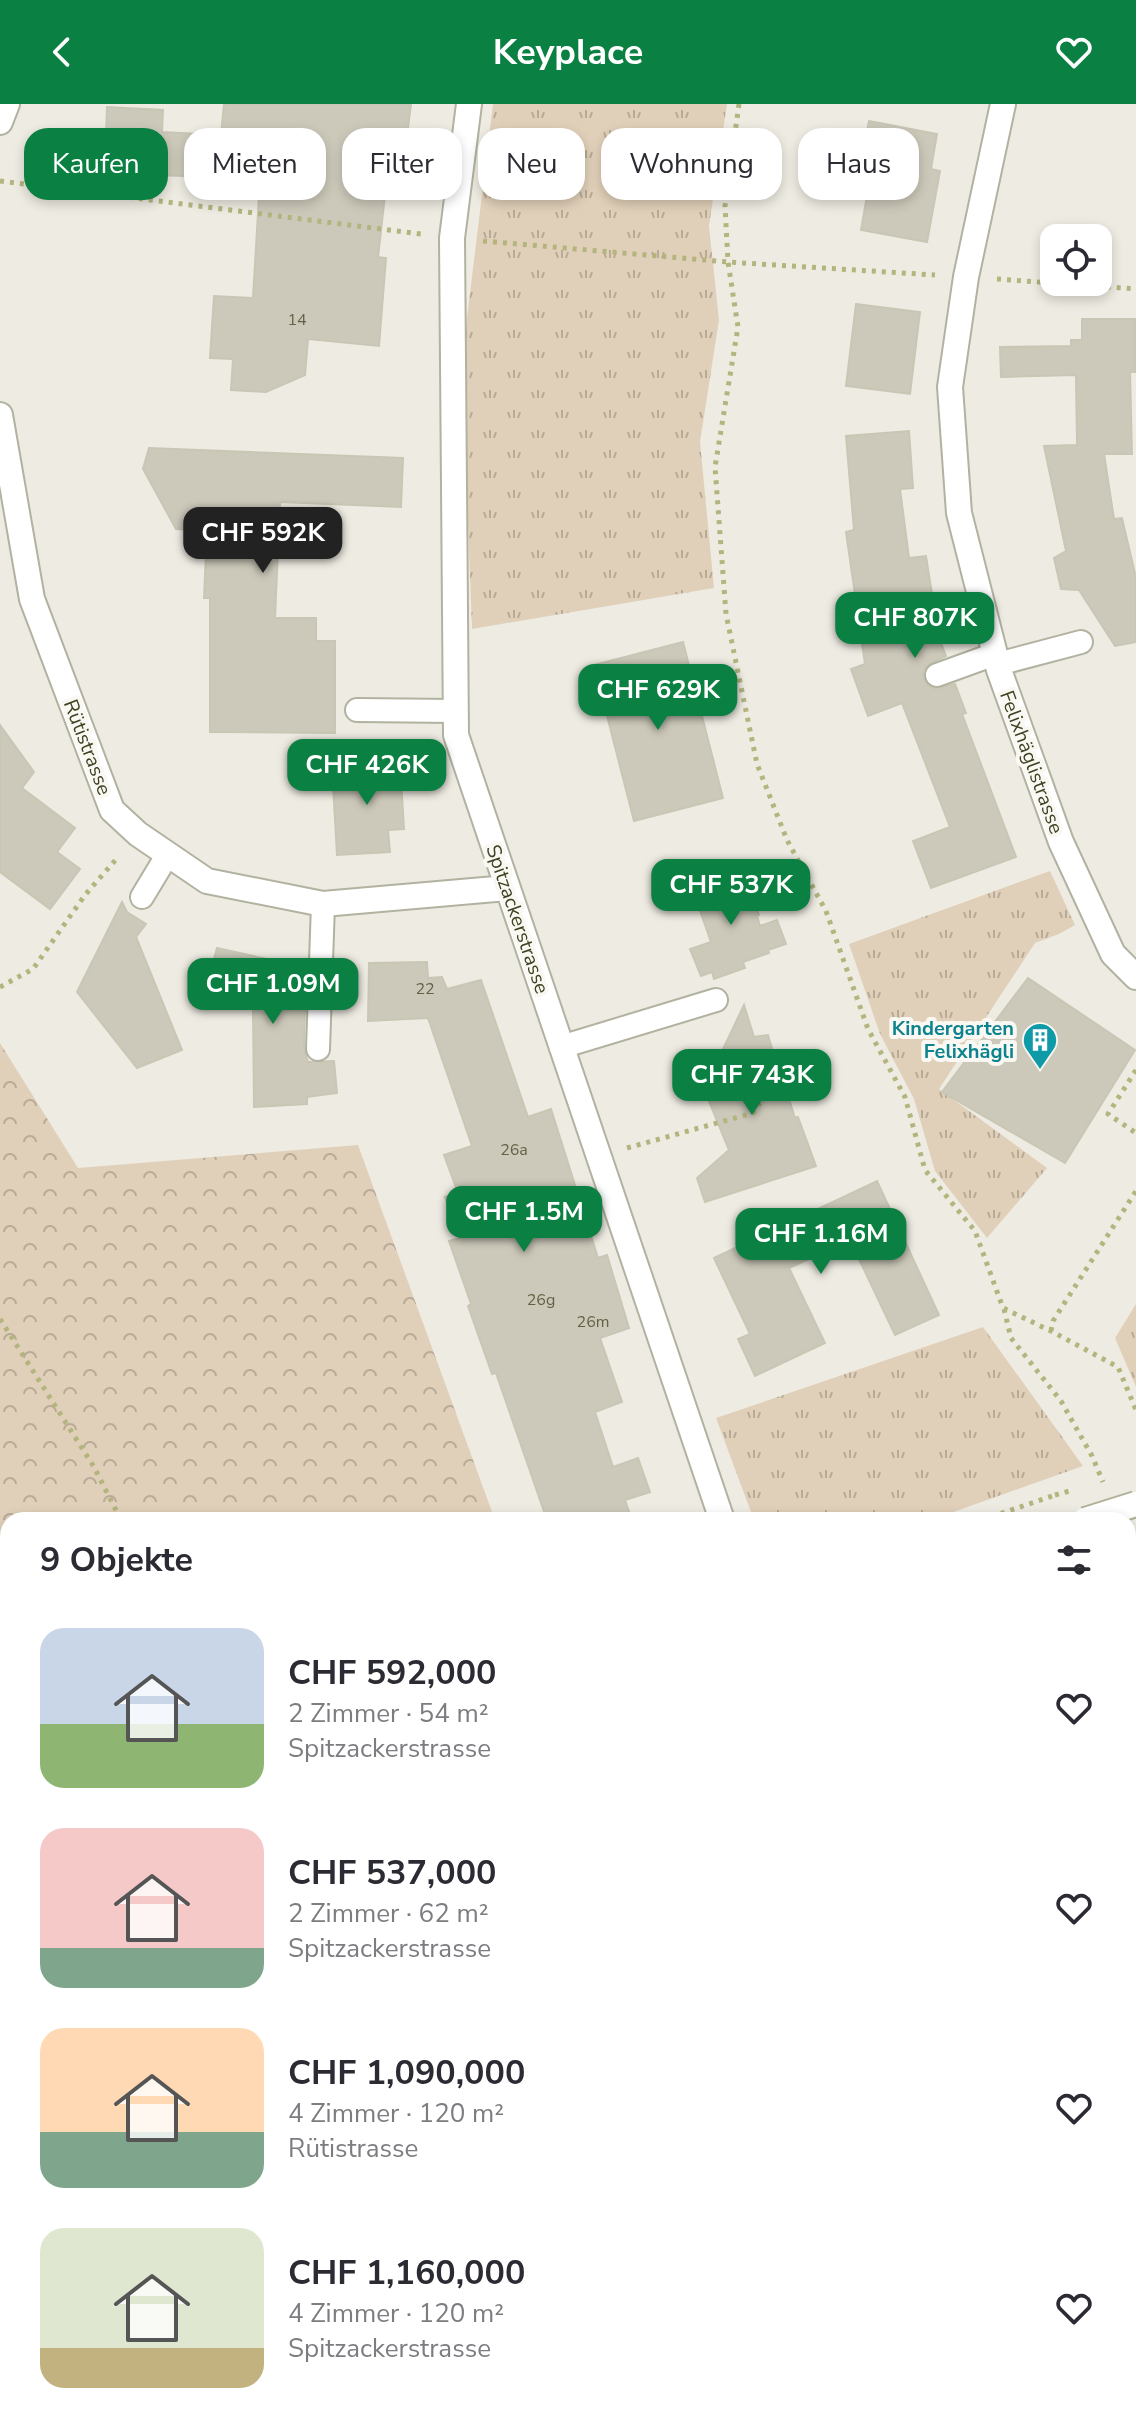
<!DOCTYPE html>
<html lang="de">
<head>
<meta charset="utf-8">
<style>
	:root { --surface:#fff; --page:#f2f2f3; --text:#2b2b33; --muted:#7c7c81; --accent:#0b8043 }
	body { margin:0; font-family:"Nunito Sans",sans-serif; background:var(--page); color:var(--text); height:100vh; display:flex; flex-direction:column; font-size:30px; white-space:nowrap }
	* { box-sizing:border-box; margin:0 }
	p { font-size:26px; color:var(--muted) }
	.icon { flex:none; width:44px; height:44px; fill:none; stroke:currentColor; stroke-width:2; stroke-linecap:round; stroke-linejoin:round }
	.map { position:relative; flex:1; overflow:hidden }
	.panel { position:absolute; left:0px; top:1408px; width:1136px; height:912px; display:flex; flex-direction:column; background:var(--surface); border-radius:24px 24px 0 0; box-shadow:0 4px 12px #0003 }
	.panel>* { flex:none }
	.hud { position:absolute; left:24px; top:24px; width:1088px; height:72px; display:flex; gap:16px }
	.buttons { position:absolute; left:1040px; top:120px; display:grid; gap:16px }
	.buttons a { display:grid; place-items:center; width:72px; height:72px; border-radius:16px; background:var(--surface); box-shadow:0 4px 12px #0003; font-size:40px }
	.price { position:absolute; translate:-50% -68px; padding:0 18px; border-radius:16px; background:var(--accent); color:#fff; font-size:26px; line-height:52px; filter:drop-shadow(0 2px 4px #0008) }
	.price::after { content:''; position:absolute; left:50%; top:48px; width:24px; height:18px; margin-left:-12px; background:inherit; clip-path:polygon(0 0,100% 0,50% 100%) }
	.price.selected { background:#222; color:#fff }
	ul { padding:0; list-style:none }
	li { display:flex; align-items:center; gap:24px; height:200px; padding:0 40px }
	li span { display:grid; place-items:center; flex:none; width:224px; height:160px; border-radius:24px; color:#555 }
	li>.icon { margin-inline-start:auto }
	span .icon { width:96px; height:96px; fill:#fffc; stroke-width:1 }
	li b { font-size:34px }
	h2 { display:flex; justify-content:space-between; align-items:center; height:96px; padding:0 40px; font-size:34px }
	.tag { padding:0 28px; border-radius:24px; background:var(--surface); box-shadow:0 4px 12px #0003; font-size:28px; line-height:72px }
	.tag.selected { background:var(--accent); color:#fff }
	header { display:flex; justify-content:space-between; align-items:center; height:104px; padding:0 40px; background:var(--accent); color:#fff; font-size:36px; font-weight:700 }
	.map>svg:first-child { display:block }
	.grass { fill:url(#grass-tufts) }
	.forest { fill:url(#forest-crowns) }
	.building { fill:#ccc9ba; stroke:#c8c6b4; stroke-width:2 }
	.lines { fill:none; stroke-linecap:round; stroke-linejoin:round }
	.lane-casing { stroke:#b2b2a0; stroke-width:26 }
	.street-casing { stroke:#b2b2a0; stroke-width:28 }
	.secondary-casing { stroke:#b1b196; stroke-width:28 }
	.path { stroke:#b4b47f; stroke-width:5; stroke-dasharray:4 6; stroke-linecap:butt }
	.lane { stroke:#fff; stroke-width:22 }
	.street { stroke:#fff; stroke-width:24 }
	.secondary { stroke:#fff; stroke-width:24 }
	.secondary-bridge-casing { stroke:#b1b196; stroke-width:28; stroke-linecap:butt }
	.path-bridge { stroke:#b4b47f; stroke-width:5; stroke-dasharray:4 6; stroke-linecap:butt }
	.secondary-bridge { stroke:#fff; stroke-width:24 }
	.labels { text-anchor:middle; stroke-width:8; stroke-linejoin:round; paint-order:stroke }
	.number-label { font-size:16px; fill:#626346 }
	.street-label { font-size:20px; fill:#3f4120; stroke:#faf8f3 }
	.culture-label { font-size:20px; font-weight:bold; fill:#0d838f; stroke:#faf8f3; text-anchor:end }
</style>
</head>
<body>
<header><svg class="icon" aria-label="back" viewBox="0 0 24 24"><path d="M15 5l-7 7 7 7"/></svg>Keyplace<svg class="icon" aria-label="heart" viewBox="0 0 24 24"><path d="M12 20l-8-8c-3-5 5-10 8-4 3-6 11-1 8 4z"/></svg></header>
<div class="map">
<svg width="1136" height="2320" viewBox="0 0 1136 2320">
	<defs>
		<pattern id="grass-tufts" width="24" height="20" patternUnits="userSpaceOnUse" patternTransform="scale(2)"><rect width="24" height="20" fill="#e1d0b9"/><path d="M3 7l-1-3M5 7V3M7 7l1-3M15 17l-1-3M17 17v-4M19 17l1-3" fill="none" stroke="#b8aa96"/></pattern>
		<pattern id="forest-crowns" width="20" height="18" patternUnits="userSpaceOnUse" patternTransform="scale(2)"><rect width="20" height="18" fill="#e1d0b9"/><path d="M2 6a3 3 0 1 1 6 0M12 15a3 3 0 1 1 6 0" fill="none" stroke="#b8aa96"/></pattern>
	</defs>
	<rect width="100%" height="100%" fill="#eeece2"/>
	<path class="grass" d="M 493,0 L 727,0 L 709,122 L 719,216 L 700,338 L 714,484 L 472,525 L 462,255 Z
		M 1050,767 L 1075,821 L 1059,830 L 1035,839 L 939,985 L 1047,1064 L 987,1134 L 935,1067 L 914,995 L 880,930 L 849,840 Z
		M 1136,1200 L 1136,1283 L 1115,1234 Z
		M 983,1223 L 1083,1362 L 931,1416 L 754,1416 L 716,1314 Z"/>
	<path class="forest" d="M 0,939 L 78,1064 L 358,1041 L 495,1416 L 8,1416 L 8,2312 L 671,2312 L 677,2320 L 0,2320 Z"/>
	<path class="building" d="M 224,0 L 411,0 L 406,40 L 391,38 L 378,153 L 386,154 L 379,242 L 308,235 L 305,271 L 266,288 L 231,286 L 233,255 L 210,254 L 214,192 L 253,194 L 259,92 L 207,86 L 209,73 L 80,68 L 81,29 L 106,30 L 107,3 L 163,6 L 162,28 L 221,31 Z
		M 869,17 L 937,30 L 931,65 L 940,67 L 927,138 L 861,126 L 868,86 L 856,84 Z
		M 856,200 L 920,208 L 910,290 L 846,282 Z
		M 1082,215 L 1135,215 L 1135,268 L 1130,268 L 1132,350 L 1104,350 L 1114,415 L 1122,414 L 1136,474 L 1136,538 L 1115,542 L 1079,486 L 1061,485 L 1054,454 L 1066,447 L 1044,342 L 1077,341 L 1076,271 L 1001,273 L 1000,243 L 1071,242 L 1071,236 L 1082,236 Z
		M 909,327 L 913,384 L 900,385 L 909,454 L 926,452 L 939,534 L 946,552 L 927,561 L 923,568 L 924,575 L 929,582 L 935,585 L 955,580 L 966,609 L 962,610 L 1016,753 L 931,784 L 913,737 L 950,723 L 902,599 L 868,612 L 851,565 L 865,560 L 846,428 L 854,426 L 846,332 Z
		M 149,344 L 403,354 L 401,403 L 280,398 L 275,514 L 316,514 L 316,537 L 335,537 L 335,629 L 210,628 L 210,494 L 204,494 L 207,426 L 176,425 L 143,365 Z
		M 683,538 L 723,694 L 634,717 L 594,561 Z
		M 0,621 L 34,668 L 22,684 L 75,724 L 57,748 L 80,765 L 50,805 L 0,768 Z
		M 400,659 L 404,725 L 388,726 L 390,748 L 337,751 L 332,663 Z
		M 730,768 L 733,776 L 745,772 L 759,811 L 757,812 L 760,822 L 777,816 L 786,840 L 768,846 L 769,849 L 743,858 L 745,864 L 714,875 L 712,868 L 701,872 L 690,845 L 711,838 L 691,781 Z
		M 122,798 L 127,808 L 146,820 L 136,833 L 182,946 L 137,964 L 77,888 Z
		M 217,844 L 276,857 L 306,856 L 304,945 L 308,958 L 334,957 L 337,989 L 307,993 L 307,1000 L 254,1003 L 253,902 L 204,893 Z
		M 427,858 L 428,874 L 442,873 L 447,885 L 481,876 L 528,1013 L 551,1005 L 598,1154 L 607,1151 L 629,1224 L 600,1234 L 622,1298 L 595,1308 L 613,1363 L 638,1354 L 650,1388 L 625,1396 L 632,1416 L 547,1416 L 496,1269 L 492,1270 L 468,1202 L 471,1200 L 449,1137 L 460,1134 L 445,1093 L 458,1089 L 444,1051 L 472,1042 L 428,914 L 368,917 L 369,859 Z
		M 1028,874 L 1135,946 L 1065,1059 L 942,988 Z
		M 744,901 L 754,933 L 768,931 L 775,955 L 786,960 L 781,970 L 795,1014 L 798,1013 L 816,1062 L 705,1098 L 697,1074 L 729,1046 L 704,985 Z
		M 877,1077 L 939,1211 L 895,1231 L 850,1136 L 789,1164 L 825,1239 L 755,1272 L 738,1235 L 750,1230 L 714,1154 Z"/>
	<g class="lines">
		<g class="lane-casing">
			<path id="lane" d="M 998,560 L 1081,538
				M 937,571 L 995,550
				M 357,606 L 455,607
				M 142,793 L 168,750
				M 561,943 L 716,896
				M 318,945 L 323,800"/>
		</g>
		<g class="street-casing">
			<path id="street" d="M 469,0 L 452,134 L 456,631 L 722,1416
				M 1003,0 L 966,173 L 950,283 L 959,409 L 999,566 L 1061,738 L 1113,850 L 1136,873
				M 0,18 L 7,0
				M 0,311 L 32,495 L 112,706 L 138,730 L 207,777 L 323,800 L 507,784
				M 1128,2136 L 1136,2149
				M 883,2320 L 893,2312"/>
		</g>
		<g class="secondary-casing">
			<path id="secondary" d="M 0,1859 L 8,1856"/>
		</g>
		<path class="path" d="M 739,0 L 725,102 L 728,158 L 738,223 L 715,363 L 726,510 L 757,660 L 787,736 L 826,807 L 868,925 L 905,993 L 925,1066 L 975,1127 L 1003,1204 L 1051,1227 L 1118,1263 L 1136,1306
			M 0,77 L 421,130
			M 483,137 L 728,158 L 935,171
			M 997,175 L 1136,185
			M 0,883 L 33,865 L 85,791 L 119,752
			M 1136,966 L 1108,1010 L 1136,1029
			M 627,1044 L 753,1009 L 760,999
			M 1004,1205 L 1011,1234 L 1061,1297 L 1092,1352 L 1103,1378
			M 0,1215 L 94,1363 L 121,1416
			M 1051,1227 L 1053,1217 L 1136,1087
			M 982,1416 L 1055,1391
			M 1128,1438 L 1136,1457
			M 0,1802 L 8,1800
			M 0,1981 L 8,1971
			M 393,2312 L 401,2320
			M 680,2312 L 686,2320"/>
		<use href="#lane" class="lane"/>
		<use href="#street" class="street"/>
		<use href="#secondary" class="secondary"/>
		<g class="secondary-bridge-casing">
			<path id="secondary-bridge" d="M 1085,1416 L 1136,1400"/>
		</g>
		<path class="path-bridge" d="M 1055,1391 L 1073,1386"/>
		<use href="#secondary-bridge" class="secondary-bridge"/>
	</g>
	<defs>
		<g id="building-pin" transform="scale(1.8)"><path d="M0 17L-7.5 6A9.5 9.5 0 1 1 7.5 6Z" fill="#0f9aa8" stroke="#faf8f3"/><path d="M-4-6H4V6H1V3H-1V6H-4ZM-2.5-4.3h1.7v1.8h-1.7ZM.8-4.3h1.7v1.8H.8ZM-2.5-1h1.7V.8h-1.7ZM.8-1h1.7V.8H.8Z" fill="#fff"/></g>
	</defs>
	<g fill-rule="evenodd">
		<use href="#building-pin" x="1040" y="936"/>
	</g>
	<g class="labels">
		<g class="number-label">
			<text x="297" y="221">14</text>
			<text x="425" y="890">22</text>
			<text x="514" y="1051">26a</text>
			<text x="541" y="1201">26g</text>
			<text x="593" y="1223">26m</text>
		</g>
		<g class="street-label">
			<text transform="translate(88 643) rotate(69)" y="7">Rütistrasse</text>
			<text transform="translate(1032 658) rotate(70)" y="7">Felixhäglistrasse</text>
			<text transform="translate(518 815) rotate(71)" y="7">Spitzackerstrasse</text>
		</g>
		<g class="culture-label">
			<text x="1014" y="931">Kindergarten<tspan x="1014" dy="23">Felixhägli</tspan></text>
		</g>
	</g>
</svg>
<div class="buttons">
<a><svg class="icon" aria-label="locate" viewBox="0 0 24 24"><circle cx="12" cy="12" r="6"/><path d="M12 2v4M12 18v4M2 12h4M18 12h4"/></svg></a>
</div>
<b class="price selected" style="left:263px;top:471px">CHF 592K</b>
<b class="price" style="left:915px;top:556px">CHF 807K</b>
<b class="price" style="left:658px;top:628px">CHF 629K</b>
<b class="price" style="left:367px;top:703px">CHF 426K</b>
<b class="price" style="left:731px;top:823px">CHF 537K</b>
<b class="price" style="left:273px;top:922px">CHF 1.09M</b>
<b class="price" style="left:752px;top:1013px">CHF 743K</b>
<b class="price" style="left:524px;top:1150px">CHF 1.5M</b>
<b class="price" style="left:821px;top:1172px">CHF 1.16M</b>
<div class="hud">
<a class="tag selected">Kaufen</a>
<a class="tag">Mieten</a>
<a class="tag">Filter</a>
<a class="tag">Neu</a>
<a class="tag">Wohnung</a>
<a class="tag">Haus</a>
</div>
<section class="panel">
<h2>9 Objekte<svg class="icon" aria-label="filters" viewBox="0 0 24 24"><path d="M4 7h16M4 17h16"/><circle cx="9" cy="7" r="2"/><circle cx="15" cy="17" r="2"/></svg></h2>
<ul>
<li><span style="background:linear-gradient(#c9d6e8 60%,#8fb573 0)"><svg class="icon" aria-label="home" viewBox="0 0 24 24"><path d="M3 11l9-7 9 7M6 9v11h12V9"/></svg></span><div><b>CHF 592,000</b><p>2 Zimmer · 54 m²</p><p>Spitzackerstrasse</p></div><svg class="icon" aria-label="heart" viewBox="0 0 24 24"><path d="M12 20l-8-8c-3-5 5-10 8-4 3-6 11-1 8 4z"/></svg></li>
<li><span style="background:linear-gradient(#f6c9c9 75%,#7fa58c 0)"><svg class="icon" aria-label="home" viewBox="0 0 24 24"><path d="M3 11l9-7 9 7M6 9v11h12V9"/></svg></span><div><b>CHF 537,000</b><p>2 Zimmer · 62 m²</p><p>Spitzackerstrasse</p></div><svg class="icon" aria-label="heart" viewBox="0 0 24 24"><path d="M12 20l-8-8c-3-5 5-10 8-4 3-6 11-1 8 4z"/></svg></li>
<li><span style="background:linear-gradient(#ffd9b3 65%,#7fa58c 0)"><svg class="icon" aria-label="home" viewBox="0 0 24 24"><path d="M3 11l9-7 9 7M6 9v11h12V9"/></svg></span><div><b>CHF 1,090,000</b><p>4 Zimmer · 120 m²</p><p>Rütistrasse</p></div><svg class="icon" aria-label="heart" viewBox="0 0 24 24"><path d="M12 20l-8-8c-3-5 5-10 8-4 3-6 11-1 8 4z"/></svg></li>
<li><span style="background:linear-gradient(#dfe7d0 75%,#c2b280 0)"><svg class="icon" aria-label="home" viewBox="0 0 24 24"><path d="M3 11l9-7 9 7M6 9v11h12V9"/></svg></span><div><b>CHF 1,160,000</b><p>4 Zimmer · 120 m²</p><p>Spitzackerstrasse</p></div><svg class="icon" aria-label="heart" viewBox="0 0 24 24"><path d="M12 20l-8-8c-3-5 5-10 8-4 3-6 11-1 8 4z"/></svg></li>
</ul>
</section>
</div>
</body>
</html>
